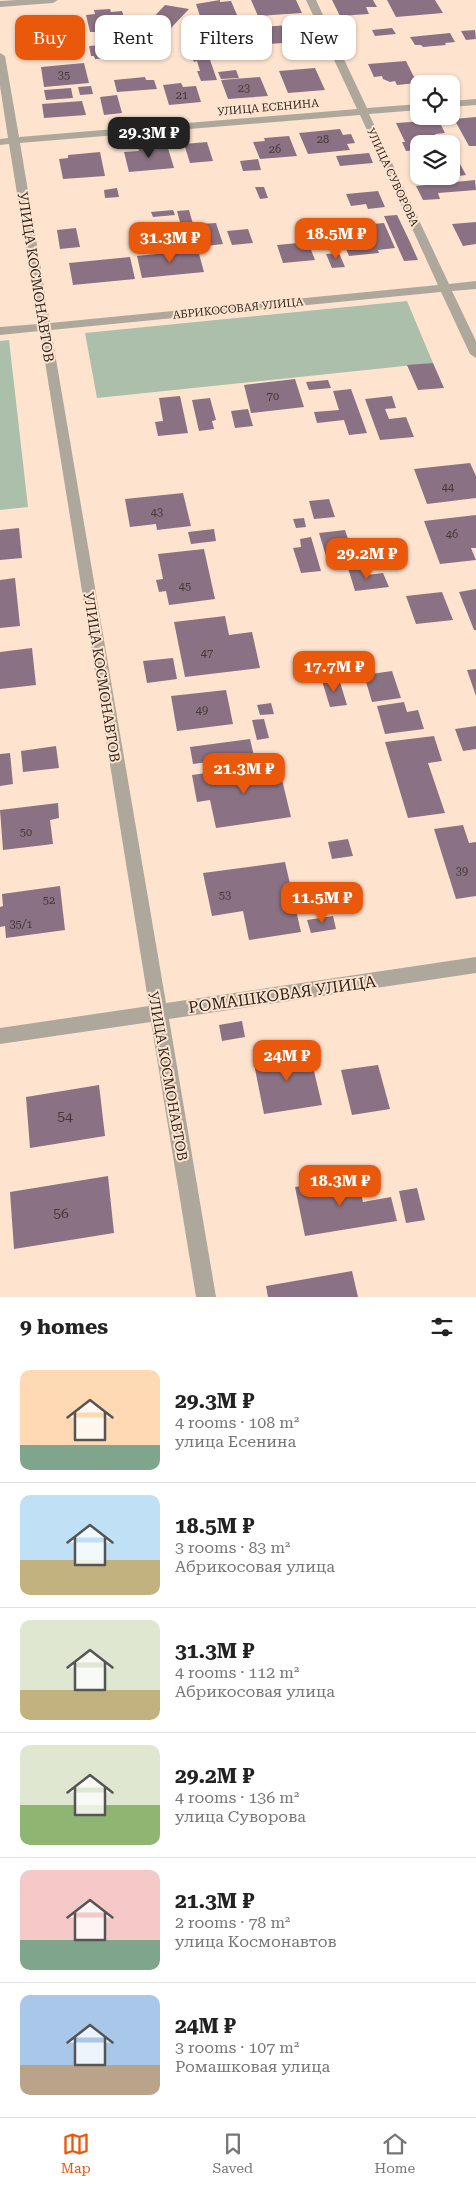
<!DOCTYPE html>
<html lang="en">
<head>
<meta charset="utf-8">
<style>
	:root { --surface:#fff; --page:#f2f2f2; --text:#222; --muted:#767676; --line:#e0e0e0; --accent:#ea580c }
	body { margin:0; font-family:"Roboto Serif",serif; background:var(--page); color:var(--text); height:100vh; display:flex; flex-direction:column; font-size:19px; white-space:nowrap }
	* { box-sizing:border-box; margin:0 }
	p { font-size:16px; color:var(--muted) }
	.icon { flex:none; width:28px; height:28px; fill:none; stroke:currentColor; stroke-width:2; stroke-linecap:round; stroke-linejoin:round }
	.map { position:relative; height:1297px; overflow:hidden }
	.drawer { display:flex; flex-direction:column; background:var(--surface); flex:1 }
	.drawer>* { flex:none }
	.banner { position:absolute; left:15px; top:15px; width:446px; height:45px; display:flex; gap:10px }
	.fabs { position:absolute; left:410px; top:75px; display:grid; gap:10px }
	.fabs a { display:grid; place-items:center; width:50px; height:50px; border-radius:10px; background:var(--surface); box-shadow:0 1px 4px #0004; font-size:25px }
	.price { position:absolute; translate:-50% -42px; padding:0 11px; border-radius:10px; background:var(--accent); color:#fff; font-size:16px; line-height:32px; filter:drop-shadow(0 1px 2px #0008) }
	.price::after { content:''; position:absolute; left:50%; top:30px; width:15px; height:11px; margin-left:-8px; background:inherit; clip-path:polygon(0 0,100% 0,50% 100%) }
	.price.on { background:#222; color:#fff }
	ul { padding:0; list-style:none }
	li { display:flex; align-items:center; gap:15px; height:125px; padding:0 20px }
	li+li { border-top:1px solid var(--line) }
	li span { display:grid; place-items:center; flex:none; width:140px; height:100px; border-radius:10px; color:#555 }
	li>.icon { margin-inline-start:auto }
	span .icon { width:60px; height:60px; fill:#fffc; stroke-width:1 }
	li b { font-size:21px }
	h2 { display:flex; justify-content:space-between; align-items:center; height:60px; padding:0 20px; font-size:21px }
	.pill { padding:0 18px; border-radius:10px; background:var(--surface); box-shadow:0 1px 4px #0004; font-size:18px; line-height:45px }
	.pill.on { background:var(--accent); color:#fff }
	.tabs { display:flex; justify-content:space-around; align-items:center; height:70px; border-top:1px solid var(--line); background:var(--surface); font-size:14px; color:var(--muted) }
	.tabs a { display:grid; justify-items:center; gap:2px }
	.tabs .on { color:var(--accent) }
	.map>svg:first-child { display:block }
	.green { fill:#abbfab }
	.building { fill:#8a7183 }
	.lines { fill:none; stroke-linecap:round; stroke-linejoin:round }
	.minor { fill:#aea89c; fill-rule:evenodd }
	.labels { text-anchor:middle; stroke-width:4; stroke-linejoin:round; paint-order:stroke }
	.number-label { font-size:11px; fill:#453836 }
	.far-street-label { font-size:11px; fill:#2e251d; stroke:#fee4cf }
	.street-label { font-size:14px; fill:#2e251d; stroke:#fee4cf }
	.near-number-label { font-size:14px; fill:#453836 }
	.near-street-label { font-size:16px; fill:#2e251d; stroke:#fee4cf }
</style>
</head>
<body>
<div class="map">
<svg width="476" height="1297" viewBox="0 0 476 1297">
	<rect width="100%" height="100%" fill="#fee4cf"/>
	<path class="green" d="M 407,301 L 433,363 L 97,398 L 85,333 Z
		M 9,340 L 28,507 L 0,510 L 0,341 Z"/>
	<path class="building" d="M 220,0 L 220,2 L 231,1 L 240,22 L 203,25 L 196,4 Z
		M 251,0 L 296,0 L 302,13 L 258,16 Z
		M 332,0 L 373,0 L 377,7 L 366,7 L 369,14 L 340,16 Z
		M 387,0 L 435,0 L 443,13 L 396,17 Z
		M 165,5 L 189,9 L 170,29 L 146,25 Z
		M 110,9 L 111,12 L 122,11 L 129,33 L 98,35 L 97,32 L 90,32 L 86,15 L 95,14 L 94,10 Z
		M 64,18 L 67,30 L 31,33 L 29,20 Z
		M 302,24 L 310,41 L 269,44 L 262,27 Z
		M 199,28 L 206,48 L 190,50 L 184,30 Z
		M 392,28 L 396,34 L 375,36 L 372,30 Z
		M 475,30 L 476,39 L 466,40 L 461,31 Z
		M 69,33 L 71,40 L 32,43 L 30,36 Z
		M 450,33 L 455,42 L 445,43 L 446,45 L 423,47 L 421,45 L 415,45 L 410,37 Z
		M 143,40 L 147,55 L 95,59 L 94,56 L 91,56 L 89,46 L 101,45 L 104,55 L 112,54 L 111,47 L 126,46 L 125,41 Z
		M 208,54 L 217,80 L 201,81 L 197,71 L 200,71 L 197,61 L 194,62 L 191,56 Z
		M 406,61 L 417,83 L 397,85 L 395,81 L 390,82 L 383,79 L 382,76 L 374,77 L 368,64 Z
		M 84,63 L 89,83 L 44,87 L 41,67 Z
		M 315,68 L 325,90 L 288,93 L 279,71 Z
		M 236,70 L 239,78 L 221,79 L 218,72 Z
		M 145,77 L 146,80 L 154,80 L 157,89 L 117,92 L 114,80 Z
		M 260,77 L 268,96 L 228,99 L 221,80 Z
		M 181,83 L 183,87 L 196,86 L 201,102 L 169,105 L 163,85 Z
		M 91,86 L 93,94 L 80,95 L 78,87 Z
		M 71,88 L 73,98 L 46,100 L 44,90 Z
		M 117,95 L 122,113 L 104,115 L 100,97 Z
		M 82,101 L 86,115 L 44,118 L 42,104 Z
		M 437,117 L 445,133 L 435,134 L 440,144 L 419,144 L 419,150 L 406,151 L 402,142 L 405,142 L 396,123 L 427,121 L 426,118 Z
		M 476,117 L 476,146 L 469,146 L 454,119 Z
		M 340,129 L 343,135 L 351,134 L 355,143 L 347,144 L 350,150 L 308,154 L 299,133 Z
		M 289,136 L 297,156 L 260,159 L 253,142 L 265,141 L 264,138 Z
		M 207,142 L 213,161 L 190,163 L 184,144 Z
		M 167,145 L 174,168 L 129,172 L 124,152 L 139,151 L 138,148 Z
		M 100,152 L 105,176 L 63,179 L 59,159 L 68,158 L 68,155 Z
		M 369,153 L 373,163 L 340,166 L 336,156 Z
		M 451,153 L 454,153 L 466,175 L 451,177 Z
		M 258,159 L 261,170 L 243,171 L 240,161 Z
		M 475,180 L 476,190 L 438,193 L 440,199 L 423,200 L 416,186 Z
		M 255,187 L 264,187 L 268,198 L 260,199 Z
		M 117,188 L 119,197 L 105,198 L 104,190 Z
		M 378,191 L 385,207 L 368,209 L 366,204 L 351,206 L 346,194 Z
		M 173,210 L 175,215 L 153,217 L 151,212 Z
		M 189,210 L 195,231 L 183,233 L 177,211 Z
		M 397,215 L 410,242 L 418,260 L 404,261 L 384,216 Z
		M 476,222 L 476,244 L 463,246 L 452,224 Z
		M 216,223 L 223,244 L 206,246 L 199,224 Z
		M 384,223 L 395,248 L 378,250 L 379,253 L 349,256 L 337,227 Z
		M 76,228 L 80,247 L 60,249 L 57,230 Z
		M 248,229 L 253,243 L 232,245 L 227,231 Z
		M 308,242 L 315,260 L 283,263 L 277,245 Z
		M 198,250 L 204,272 L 142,278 L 137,256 Z
		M 339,253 L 345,267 L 332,268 L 326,254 Z
		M 130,257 L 135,279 L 73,285 L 69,263 Z
		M 433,363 L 444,388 L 418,390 L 407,365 Z
		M 295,379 L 304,407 L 251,413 L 244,385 Z
		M 328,380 L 331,388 L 309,390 L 306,382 Z
		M 351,389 L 367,433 L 349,435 L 344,420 L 317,423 L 314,412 L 339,410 L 333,391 Z
		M 180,396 L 188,433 L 158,436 L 155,422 L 163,421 L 159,398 Z
		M 392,396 L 396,408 L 385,409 L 389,419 L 406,417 L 414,437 L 380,440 L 365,399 Z
		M 210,398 L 216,420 L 212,421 L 214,429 L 199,431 L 192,400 Z
		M 248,409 L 253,426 L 235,428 L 231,411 Z
		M 470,463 L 476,476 L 476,498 L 427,504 L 414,469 Z
		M 183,493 L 191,526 L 157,530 L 156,524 L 130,527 L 125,499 Z
		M 329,499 L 335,517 L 314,519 L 309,501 Z
		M 476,515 L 476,548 L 471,548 L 476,560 L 440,564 L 424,521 Z
		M 304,518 L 306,527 L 296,528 L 293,519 Z
		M 19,528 L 22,558 L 0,560 L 0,530 Z
		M 214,529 L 216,541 L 191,544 L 188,532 Z
		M 345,530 L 356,563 L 329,566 L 319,533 Z
		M 311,537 L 321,571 L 301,573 L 293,548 L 301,547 L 300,539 Z
		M 204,549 L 215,599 L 169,605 L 166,591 L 159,592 L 156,580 L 163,579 L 158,554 Z
		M 364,566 L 367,575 L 383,573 L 389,587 L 355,591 L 348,568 Z
		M 15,578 L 20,626 L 0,628 L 0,580 Z
		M 476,589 L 476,630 L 474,630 L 459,592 Z
		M 442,592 L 453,620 L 416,624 L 406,596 Z
		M 225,616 L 229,635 L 252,632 L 260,668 L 185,677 L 174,622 Z
		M 32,648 L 36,685 L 0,689 L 0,652 Z
		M 173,658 L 177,679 L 147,683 L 143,661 Z
		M 476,669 L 476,696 L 467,670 Z
		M 392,671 L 401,698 L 372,702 L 364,675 Z
		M 339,679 L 347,705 L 330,707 L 322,681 Z
		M 226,690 L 233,724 L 177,731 L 171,696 Z
		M 404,702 L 407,712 L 418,710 L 424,729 L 385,734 L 377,706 Z
		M 271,703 L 274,714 L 260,715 L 257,705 Z
		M 264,719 L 269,738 L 257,740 L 252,720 Z
		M 476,726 L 476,749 L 463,751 L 455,729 Z
		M 434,736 L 442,761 L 428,763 L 445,813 L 408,818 L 385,742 Z
		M 250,739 L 254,756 L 193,764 L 190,747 Z
		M 56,746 L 59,768 L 23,772 L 21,751 Z
		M 10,753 L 13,784 L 0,786 L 0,754 Z
		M 278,763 L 291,817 L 216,828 L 210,800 L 197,802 L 192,775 Z
		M 58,803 L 59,818 L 50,820 L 53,844 L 3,850 L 0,810 Z
		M 463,825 L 469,843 L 476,842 L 476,896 L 456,899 L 434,829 Z
		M 348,839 L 353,856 L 332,859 L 328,842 Z
		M 285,862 L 301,932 L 249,940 L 243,911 L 212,916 L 203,873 Z
		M 60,886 L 65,930 L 6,938 L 5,926 L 0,927 L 0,907 L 3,906 L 2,894 Z
		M 333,916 L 336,929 L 311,933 L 307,920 Z
		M 242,1021 L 245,1037 L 222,1041 L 219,1025 Z
		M 309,1050 L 322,1105 L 264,1114 L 253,1059 Z
		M 378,1065 L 390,1109 L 352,1115 L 341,1070 Z
		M 99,1085 L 105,1136 L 30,1148 L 26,1097 Z
		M 108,1176 L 114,1233 L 14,1249 L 10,1192 Z
		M 357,1177 L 363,1202 L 391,1197 L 397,1221 L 305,1236 L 295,1187 Z
		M 417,1188 L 425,1220 L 406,1223 L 399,1191 Z
		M 352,1271 L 358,1297 L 268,1297 L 266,1286 Z"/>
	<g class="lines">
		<path class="minor" d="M 17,0 L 58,0 L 53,3 L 0,7 L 0,1 Z
			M 306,0 L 316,0 L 367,108 L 419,104 L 419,110 L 369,114 L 449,284 L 476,281 L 476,289 L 452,291 L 476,341 L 476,358 L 470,354 L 441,292 L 51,330 L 166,1003 L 476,957 L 476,973 L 169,1019 L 216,1297 L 196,1297 L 151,1022 L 0,1044 L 0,1028 L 149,1006 L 40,331 L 0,335 L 0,327 L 38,324 L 9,144 L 0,145 L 0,139 L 8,138 L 0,86 L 0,53 L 5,56 L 19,137 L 357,109 ZM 360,115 L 438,285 L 50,323 L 20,143 Z
			M 476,99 L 476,105 L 451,107 L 451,101 Z"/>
	</g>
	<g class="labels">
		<g class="number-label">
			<text x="64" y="79">35</text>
			<text x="244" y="92">23</text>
			<text x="182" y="99">21</text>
			<text x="323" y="143">28</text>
			<text x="275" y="153">26</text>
			<text x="273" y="400">70</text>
			<text x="448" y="491">44</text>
			<text x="157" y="516">43</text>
			<text x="452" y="538">46</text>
			<text x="185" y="590">45</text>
			<text x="207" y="657">47</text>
			<text x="202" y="714">49</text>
			<text x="26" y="836">50</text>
			<text x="462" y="875">39</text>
			<text x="225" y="899">53</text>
			<text x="49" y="904">52</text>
			<text x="21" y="928">35/1</text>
		</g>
		<g class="far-street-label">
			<text transform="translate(268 107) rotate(-5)" y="4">УЛИЦА ЕСЕНИНА</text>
			<text transform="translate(393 177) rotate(65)" y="4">УЛИЦА СУВОРОВА</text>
			<text transform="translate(238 308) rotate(-6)" y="4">АБРИКОСОВАЯ УЛИЦА</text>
		</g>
		<g class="street-label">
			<text transform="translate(36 277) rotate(81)" y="5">УЛИЦА КОСМОНАВТОВ</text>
			<text transform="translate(102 677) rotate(81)" y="5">УЛИЦА КОСМОНАВТОВ</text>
			<text transform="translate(168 1076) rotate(80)" y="5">УЛИЦА КОСМОНАВТОВ</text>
		</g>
		<g class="near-number-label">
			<text x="65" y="1121">54</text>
			<text x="61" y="1218">56</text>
		</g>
		<g class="near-street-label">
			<text transform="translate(282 994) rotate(-8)" y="6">РОМАШКОВАЯ УЛИЦА</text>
		</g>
	</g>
</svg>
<div class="fabs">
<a><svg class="icon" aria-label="locate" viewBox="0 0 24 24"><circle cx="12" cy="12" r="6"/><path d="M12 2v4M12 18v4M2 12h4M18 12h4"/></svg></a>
<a><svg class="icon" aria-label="layers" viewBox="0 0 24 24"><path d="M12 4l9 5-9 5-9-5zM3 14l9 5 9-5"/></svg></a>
</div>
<b class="price on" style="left:149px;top:159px">29.3M ₽</b>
<b class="price" style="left:336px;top:260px">18.5M ₽</b>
<b class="price" style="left:170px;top:264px">31.3M ₽</b>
<b class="price" style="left:367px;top:580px">29.2M ₽</b>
<b class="price" style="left:334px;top:693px">17.7M ₽</b>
<b class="price" style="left:244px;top:795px">21.3M ₽</b>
<b class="price" style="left:322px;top:924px">11.5M ₽</b>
<b class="price" style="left:287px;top:1082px">24M ₽</b>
<b class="price" style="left:340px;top:1207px">18.3M ₽</b>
<div class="banner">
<a class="pill on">Buy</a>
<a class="pill">Rent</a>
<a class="pill">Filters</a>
<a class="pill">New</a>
</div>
</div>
<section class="drawer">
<h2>9 homes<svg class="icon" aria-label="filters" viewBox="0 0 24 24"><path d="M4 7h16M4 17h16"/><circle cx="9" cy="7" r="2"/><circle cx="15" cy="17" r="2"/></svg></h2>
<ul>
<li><span style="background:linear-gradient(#ffd9b3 75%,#7fa58c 0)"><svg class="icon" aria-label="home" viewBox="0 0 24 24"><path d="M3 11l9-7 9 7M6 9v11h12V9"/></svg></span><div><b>29.3M ₽</b><p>4 rooms · 108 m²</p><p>улица Есенина</p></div></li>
<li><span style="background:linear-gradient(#bfe0f5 65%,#c2b280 0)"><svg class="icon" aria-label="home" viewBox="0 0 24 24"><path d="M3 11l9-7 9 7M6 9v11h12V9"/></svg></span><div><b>18.5M ₽</b><p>3 rooms · 83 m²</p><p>Абрикосовая улица</p></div></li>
<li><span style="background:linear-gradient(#dfe7d0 70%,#c2b280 0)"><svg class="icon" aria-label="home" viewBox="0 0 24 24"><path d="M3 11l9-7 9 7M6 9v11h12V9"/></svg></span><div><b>31.3M ₽</b><p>4 rooms · 112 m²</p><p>Абрикосовая улица</p></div></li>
<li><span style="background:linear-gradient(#dfe7d0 60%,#8fb573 0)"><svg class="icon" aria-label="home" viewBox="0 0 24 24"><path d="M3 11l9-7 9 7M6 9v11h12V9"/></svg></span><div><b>29.2M ₽</b><p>4 rooms · 136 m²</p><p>улица Суворова</p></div></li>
<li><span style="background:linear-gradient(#f6c9c9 70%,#7fa58c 0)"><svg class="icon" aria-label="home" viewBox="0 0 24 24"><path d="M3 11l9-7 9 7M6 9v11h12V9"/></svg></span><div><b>21.3M ₽</b><p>2 rooms · 78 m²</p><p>улица Космонавтов</p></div></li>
<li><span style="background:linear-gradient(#a9c7e8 70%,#b9a48a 0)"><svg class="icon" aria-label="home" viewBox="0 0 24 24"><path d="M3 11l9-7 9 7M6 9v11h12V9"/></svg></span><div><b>24M ₽</b><p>3 rooms · 107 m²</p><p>Ромашковая улица</p></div></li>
</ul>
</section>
<nav class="tabs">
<a class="on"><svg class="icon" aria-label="map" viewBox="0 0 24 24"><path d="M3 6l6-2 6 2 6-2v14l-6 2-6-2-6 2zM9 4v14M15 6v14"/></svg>Map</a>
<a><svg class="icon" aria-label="saved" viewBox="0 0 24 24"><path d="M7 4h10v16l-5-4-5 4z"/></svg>Saved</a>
<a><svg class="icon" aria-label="home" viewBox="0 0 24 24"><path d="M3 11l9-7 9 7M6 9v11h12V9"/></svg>Home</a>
</nav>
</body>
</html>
